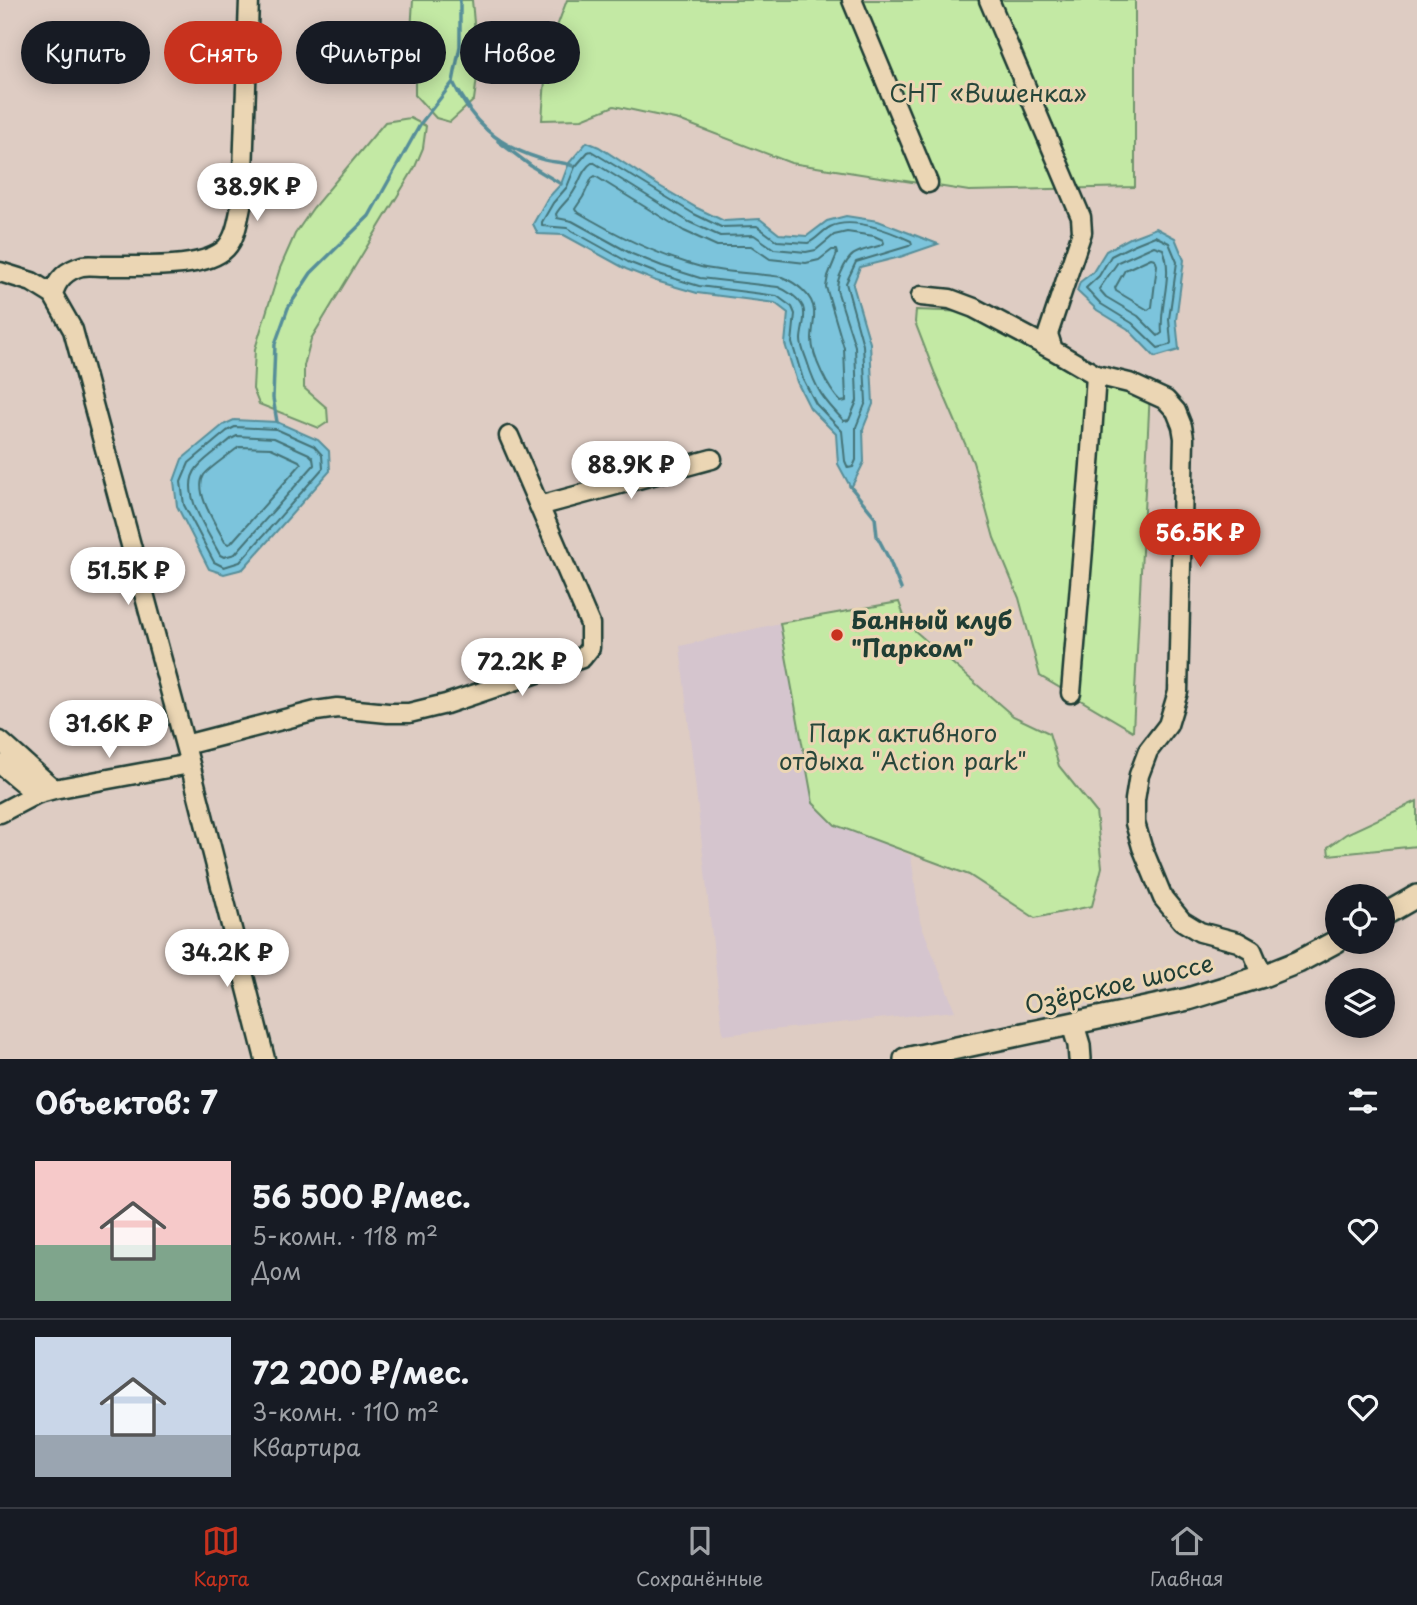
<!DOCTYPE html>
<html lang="ru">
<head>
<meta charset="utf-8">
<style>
	:root { --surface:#171b24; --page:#242831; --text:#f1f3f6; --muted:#9ea1a6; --line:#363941; --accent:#c8321e }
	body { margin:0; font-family:"Playpen Sans",sans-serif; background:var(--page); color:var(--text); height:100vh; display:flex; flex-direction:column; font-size:26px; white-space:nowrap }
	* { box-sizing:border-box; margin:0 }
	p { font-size:23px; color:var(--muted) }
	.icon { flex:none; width:38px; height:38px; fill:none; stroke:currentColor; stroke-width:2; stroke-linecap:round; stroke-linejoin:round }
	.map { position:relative; height:1059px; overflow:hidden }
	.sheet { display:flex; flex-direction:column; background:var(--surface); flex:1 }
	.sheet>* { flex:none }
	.hud { position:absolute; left:21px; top:21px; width:700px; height:63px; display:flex; gap:14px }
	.controls { position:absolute; left:1325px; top:884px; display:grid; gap:14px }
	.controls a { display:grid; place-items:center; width:70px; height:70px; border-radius:50%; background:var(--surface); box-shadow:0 4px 18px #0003; font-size:35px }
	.price { position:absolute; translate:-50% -60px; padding:0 16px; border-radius:24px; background:#fff; color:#222; font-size:23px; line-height:46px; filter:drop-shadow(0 2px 4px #0008) }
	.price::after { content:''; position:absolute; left:50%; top:42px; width:21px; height:16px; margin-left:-10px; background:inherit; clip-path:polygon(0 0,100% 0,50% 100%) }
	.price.active { background:var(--accent); color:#fff }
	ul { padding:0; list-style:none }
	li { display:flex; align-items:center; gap:21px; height:175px; padding:0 35px }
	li+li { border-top:2px solid var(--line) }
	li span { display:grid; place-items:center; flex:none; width:196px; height:140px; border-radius:0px; color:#555 }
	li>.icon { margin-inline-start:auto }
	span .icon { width:84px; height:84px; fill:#fffc; stroke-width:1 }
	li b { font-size:30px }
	h2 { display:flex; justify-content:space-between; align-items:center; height:84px; padding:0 35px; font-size:30px }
	.chip { padding:0 24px; border-radius:32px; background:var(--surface); box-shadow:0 4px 18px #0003; font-size:24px; line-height:63px }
	.chip.active { background:var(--accent); color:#fff }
	.tabs { display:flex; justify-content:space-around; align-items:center; height:98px; border-top:2px solid var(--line); background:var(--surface); font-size:19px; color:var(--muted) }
	.tabs a { display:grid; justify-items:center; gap:4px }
	.tabs .active { color:var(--accent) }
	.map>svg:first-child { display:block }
	.built { fill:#d5c5ce }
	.green { fill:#c3e9a4; stroke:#71936c; stroke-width:2 }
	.water { fill:#7cc4dc; stroke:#578e99; stroke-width:2 }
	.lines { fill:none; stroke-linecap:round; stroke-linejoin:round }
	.shore { stroke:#447377; stroke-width:2 }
	.stream { stroke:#578e99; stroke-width:3.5 }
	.minor-casing { stroke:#1f3d34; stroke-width:23 }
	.major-casing { stroke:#1f3d34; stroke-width:26 }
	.minor { stroke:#ebd6b4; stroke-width:18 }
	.major { stroke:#ebd6b4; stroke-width:21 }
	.poi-dot { fill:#c8321e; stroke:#ebd6b4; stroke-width:2.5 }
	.labels { text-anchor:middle; stroke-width:6; stroke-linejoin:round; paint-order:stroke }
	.park-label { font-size:24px; fill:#27463a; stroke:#ebd6b4 }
	.poi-label { font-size:24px; font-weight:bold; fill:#1f3d34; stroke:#ebd6b4; text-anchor:start }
	.street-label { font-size:24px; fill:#1f3d34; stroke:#ebd6b4 }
</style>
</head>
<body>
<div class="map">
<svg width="1417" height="1059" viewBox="0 0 1417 1059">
	<rect width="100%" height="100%" fill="#deccc3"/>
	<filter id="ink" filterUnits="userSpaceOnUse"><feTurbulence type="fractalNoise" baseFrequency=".0143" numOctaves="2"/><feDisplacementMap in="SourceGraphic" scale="14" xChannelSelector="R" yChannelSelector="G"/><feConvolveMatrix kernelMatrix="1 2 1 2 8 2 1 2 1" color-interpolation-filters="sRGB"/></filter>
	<g filter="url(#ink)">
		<path class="built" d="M 780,623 L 813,803 L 879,841 L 911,856 L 920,921 L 955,1011 L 723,1035 L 680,646 Z"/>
		<path class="green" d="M 413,0 L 472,0 L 478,70 L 474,100 L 450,122 L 436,118 L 415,95 L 415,70 L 411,32 Z
			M 567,0 L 1135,0 L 1135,187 L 969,191 L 791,163 L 679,120 L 614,106 L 582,119 L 542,120 L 547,53 Z
			M 410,118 L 426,126 L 423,148 L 415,167 L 311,339 L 304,366 L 304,388 L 327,408 L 328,422 L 319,428 L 259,404 L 253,389 L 255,349 L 280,268 L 295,234 L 313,208 L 385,122 Z
			M 916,310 L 969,312 L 1150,391 L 1133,731 L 1040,676 L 1019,598 L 994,538 L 973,462 L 935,374 L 915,322 Z
			M 899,602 L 907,624 L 1013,716 L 1049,733 L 1059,766 L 1096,812 L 1102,867 L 1092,906 L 1035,918 L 969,875 L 835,825 L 813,803 L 780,623 Z
			M 1417,801 L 1417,846 L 1329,855 L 1328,847 L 1346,834 Z"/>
		<path class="water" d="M 587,142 L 599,147 L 656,184 L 697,208 L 724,221 L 760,219 L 779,234 L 807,236 L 827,221 L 846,216 L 878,221 L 938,244 L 900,257 L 860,267 L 853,285 L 870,343 L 873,404 L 863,429 L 864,462 L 851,488 L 838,464 L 836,434 L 810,408 L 797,382 L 785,344 L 788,313 L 775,303 L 697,293 L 656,281 L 626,269 L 564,235 L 538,234 L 533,224 L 547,199 L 561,184 L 569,163 Z
			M 1156,228 L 1175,238 L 1184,260 L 1176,320 L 1179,350 L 1155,357 L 1128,329 L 1097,310 L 1077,291 L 1080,282 L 1093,272 L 1106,251 L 1130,238 Z
			M 234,420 L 277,422 L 318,440 L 329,451 L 330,471 L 243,569 L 224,574 L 209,569 L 177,506 L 174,481 L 182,459 L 223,425 Z"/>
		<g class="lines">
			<path class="shore" d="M 591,151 L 694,214 L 721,227 L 757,226 L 777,241 L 808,243 C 816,240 822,231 830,227 C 852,216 890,231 911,241 L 912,244 L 909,246 L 856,262 L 846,283 L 863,345 L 866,402 L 856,427 L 856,460 L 853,467 L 848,468 L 845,461 L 842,431 L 816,404 L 803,379 L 792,343 L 795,314 L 792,307 L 777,296 L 699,286 L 659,274 L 628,262 L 567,228 L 542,226 L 542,222 L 553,203 L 567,187 L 575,167 L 588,152 Z
				M 593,162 L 689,222 L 720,236 L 754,235 L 774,249 L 806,252 L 816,250 L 834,235 L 847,232 L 874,236 L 883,240 L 884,243 L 882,245 C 859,252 851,249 841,273 C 838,279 837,283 837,290 L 855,346 L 857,401 L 849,420 L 844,421 C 823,399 816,390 807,361 C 805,355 801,347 801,340 C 801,330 807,317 803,307 C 799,298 786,290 778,287 L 700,278 L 662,266 L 632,254 L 572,221 L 557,218 L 556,214 C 561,205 569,200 574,191 C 581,180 582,169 593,162 Z
				M 595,176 L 684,231 L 717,246 L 751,246 L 770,259 L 806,263 L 819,260 L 832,250 L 836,250 L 837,254 L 828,276 L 826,287 L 844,348 L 846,401 L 841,402 C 828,389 812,357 812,339 C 812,329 815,320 814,311 C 813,295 796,283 782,277 C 755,273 727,273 701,267 C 656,255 616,235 576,211 L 575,209 L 583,197 L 592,178 Z
				M 1155,236 L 1169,243 L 1177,262 L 1169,319 L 1171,343 L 1169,345 L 1158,348 L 1132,323 L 1101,304 L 1086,288 L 1099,276 L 1111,256 L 1133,245 Z
				M 1154,246 L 1163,249 C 1174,275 1159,305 1162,333 L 1158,336 L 1138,316 L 1106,297 L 1099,289 L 1118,262 Z
				M 1151,258 L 1155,259 L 1157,265 L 1152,307 L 1148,310 L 1116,291 L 1115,288 L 1125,270 Z
				M 235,427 L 276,429 L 314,446 L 322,455 L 323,468 L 240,562 L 224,567 L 214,562 L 184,505 L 181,482 L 189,463 L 227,431 Z
				M 237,436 L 274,438 L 309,454 L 313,458 L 314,465 L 235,554 L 224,557 L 220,555 C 209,533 178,491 197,468 C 206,457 221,448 231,439 Z
				M 239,447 L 271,448 L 299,461 L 301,464 L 231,543 L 228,544 L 225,542 C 217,526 193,492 204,475 C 209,468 231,453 239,447 Z"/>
			<path class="stream" d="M 453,82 C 471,122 498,146 541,159 C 551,163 563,161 573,166
				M 459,92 L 470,109
				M 498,141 L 531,166 L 561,184
				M 277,422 L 273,398 L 275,344 L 288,308 L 311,273 L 369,216 L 421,123 L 453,82 L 460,46 L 460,0
				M 850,486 L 875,517 L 877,536 L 889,559 L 901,589"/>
			<g class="minor-casing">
				<path id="minor" d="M 852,0 L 928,183
					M 989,0 L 1081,217 L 1082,232 L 1048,334 L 1053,350
					M 0,272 L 32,282 L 53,295 L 73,330 L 190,764 L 265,1059
					M 53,295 C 56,280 67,270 82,266 C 89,265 97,266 104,266 C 135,265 204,271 226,248 C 237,236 238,218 242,202 L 249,0
					M 921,296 L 950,299 L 974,308 L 1053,350 L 1096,375 L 1129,383 L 1166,400 L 1176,411 L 1182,426 L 1184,438 L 1178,692 L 1168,725 L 1148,751 L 1139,775 L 1135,800 L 1135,823 L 1142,847 L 1163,898 L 1182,921 L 1200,932 L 1238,942 L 1252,950 L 1263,976
					M 539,506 L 712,459
					M 1071,693 L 1090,465 L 1096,375
					M 0,741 L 54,789
					M 185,745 L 316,711 L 337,708 L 388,713 L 409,713 L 446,704 L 582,658 L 590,648 L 590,624 L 509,436
					M 0,764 L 36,794
					M 0,813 L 36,794 L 54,789 L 190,764"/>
			</g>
			<g class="major-casing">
				<path id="major" d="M 1382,916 L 1417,896
					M 1073,1025 L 1079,1045 L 1080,1059
					M 905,1059 L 1188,999 L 1263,976 L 1298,962 L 1337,941"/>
			</g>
			<use href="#minor" class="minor"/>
			<use href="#major" class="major"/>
		</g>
	</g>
	<circle class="poi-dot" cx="837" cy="635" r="7"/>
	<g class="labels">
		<g class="park-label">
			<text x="988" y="102">СНТ «Вишенка»</text>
			<text x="903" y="742">Парк активного<tspan x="903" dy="28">отдыха "Action park"</tspan></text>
		</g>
		<g class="poi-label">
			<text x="851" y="629">Банный клуб<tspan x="851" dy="28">"Парком"</tspan></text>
		</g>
		<g class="street-label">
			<text transform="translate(1119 985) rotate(-13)" y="8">Озёрское шоссе</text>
		</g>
	</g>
</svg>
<div class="controls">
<a><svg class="icon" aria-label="locate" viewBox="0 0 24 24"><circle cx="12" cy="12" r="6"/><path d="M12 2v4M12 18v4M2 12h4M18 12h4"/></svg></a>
<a><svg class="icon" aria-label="layers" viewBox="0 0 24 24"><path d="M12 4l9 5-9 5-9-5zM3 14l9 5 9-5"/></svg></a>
</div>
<b class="price" style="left:257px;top:223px">38.9K ₽</b>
<b class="price" style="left:631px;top:501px">88.9K ₽</b>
<b class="price active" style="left:1200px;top:569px">56.5K ₽</b>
<b class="price" style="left:128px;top:607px">51.5K ₽</b>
<b class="price" style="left:522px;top:698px">72.2K ₽</b>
<b class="price" style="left:109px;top:760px">31.6K ₽</b>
<b class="price" style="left:227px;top:989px">34.2K ₽</b>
<div class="hud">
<a class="chip">Купить</a>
<a class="chip active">Снять</a>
<a class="chip">Фильтры</a>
<a class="chip">Новое</a>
</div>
</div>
<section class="sheet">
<h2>Объектов: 7<svg class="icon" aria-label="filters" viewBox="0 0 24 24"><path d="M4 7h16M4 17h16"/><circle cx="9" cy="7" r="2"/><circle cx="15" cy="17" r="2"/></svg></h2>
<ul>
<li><span style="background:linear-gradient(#f6c9c9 60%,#7fa58c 0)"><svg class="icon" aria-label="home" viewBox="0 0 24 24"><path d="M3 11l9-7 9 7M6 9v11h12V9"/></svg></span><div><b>56 500 ₽/мес.</b><p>5-комн. · 118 m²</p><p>Дом</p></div><svg class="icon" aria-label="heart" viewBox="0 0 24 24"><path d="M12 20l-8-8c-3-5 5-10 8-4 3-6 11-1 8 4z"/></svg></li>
<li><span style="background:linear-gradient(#c9d6e8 70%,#9aa5b1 0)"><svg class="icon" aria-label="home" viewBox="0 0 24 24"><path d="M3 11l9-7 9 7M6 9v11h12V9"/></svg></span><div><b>72 200 ₽/мес.</b><p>3-комн. · 110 m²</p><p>Квартира</p></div><svg class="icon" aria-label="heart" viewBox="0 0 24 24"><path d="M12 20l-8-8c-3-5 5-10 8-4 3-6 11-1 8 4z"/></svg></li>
</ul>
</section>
<nav class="tabs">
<a class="active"><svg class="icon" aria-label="map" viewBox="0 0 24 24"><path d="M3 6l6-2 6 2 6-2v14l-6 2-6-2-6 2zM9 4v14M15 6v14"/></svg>Карта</a>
<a><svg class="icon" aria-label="saved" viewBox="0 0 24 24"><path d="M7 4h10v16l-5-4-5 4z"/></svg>Сохранённые</a>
<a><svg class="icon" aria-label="home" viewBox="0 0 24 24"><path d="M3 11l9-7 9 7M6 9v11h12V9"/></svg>Главная</a>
</nav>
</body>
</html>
